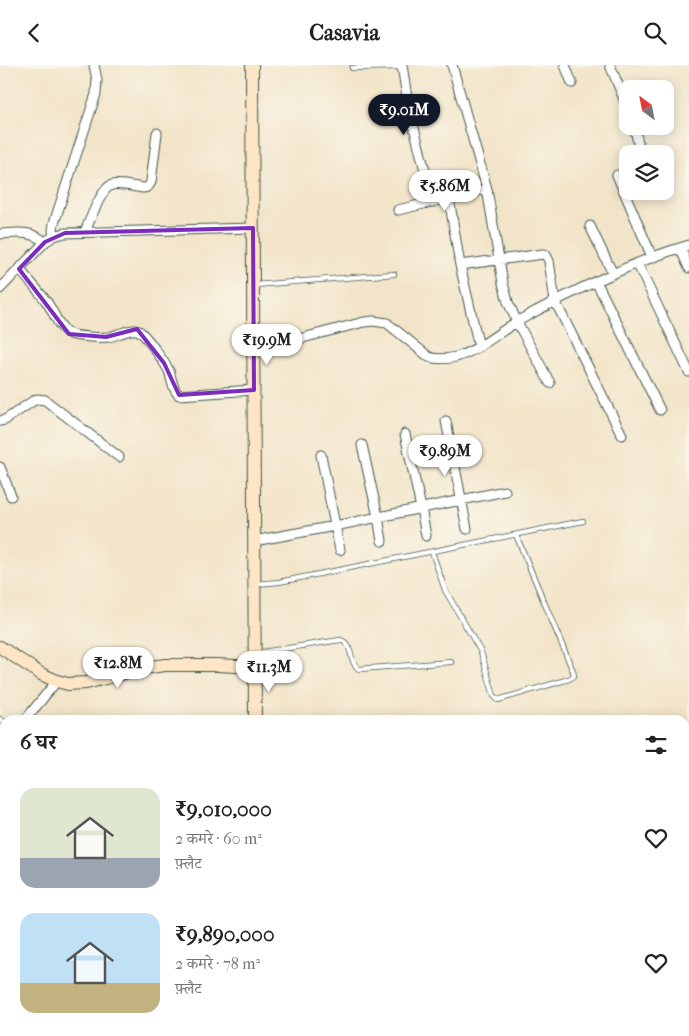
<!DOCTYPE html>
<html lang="hi">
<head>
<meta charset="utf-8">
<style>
	:root { --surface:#fff; --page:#f2f2f2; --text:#222; --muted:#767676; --accent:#111827 }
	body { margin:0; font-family:"IM FELL French Canon","Noto Serif Devanagari",serif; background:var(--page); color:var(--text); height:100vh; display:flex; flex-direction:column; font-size:19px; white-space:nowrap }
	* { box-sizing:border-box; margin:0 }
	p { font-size:16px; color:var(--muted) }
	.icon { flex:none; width:28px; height:28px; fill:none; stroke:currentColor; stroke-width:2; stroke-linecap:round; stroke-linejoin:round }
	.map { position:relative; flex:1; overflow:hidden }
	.side { position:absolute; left:0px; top:650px; width:690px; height:321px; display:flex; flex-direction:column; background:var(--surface); border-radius:15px 15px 0 0; box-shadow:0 2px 12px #0003 }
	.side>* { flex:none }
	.needle { width:32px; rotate:328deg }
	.controls { position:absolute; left:619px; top:15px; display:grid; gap:10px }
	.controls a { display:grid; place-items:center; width:55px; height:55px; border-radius:10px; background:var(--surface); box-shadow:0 2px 12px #0003; font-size:25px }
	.price { position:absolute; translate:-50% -42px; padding:0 11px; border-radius:18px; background:#fff; color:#222; font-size:16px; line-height:32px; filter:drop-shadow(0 1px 2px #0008) }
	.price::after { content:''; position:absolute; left:50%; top:30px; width:15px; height:11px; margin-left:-8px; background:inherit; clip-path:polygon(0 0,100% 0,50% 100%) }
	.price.selected { background:var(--accent); color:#fff }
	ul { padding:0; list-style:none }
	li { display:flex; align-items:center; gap:15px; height:125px; padding:0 20px }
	li span { display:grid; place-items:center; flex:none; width:140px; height:100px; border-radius:15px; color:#555 }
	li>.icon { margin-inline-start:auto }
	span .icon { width:60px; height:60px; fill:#fffc; stroke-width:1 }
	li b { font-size:21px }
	h2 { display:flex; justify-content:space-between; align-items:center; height:60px; padding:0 20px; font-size:21px }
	header { display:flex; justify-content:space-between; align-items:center; height:65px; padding:0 20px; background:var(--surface); font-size:22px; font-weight:800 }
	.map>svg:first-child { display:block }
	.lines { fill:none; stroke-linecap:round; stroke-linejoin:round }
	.service-casing { stroke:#3f564a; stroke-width:6 }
	.minor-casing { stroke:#3f564a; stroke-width:11 }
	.secondary-casing { stroke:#3f564a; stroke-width:14 }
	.service { stroke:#fff; stroke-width:4.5 }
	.minor { stroke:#fff; stroke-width:9 }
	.secondary { stroke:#fde5c5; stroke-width:12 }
	.marked { fill:none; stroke:#7b2cbf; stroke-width:4; stroke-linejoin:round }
</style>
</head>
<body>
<header><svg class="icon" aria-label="back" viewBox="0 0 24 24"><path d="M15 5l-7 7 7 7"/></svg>Casavia<svg class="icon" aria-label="search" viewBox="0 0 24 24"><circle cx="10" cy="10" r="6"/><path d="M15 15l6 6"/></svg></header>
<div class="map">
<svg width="689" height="971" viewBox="0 0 689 971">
	<rect width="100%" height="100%" fill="#fbf7ec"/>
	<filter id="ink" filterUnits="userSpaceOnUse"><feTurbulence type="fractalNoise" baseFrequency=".02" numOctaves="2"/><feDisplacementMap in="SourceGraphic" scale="10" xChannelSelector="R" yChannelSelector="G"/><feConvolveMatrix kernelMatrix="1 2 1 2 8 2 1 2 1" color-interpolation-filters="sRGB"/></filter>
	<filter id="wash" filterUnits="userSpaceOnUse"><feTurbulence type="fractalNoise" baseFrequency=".0096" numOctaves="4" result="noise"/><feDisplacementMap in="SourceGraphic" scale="20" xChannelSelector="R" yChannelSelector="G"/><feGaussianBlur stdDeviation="1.12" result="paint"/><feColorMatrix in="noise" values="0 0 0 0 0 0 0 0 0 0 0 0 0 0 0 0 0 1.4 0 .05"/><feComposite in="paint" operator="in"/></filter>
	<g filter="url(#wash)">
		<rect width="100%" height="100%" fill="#f2e4c8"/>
	</g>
	<g filter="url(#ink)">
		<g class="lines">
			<g class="service-casing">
				<path id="service" d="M 352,3 L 402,2
					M 255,220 L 394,209
					M 432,487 L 445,525 L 481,587 L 494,631 L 498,635 L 569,614 L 574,611 L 573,606 L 516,470
					M 256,519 L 279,517 L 583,456
					M 256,588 L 340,575 C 354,578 348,597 359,604 L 451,597
					M 0,654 L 5,657"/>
			</g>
			<g class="minor-casing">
				<path id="minor" d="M 402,0 L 408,39 L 433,137
					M 452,0 L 487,124 L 503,218 L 508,237 L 517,257 L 550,318
					M 565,0 L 572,18
					M 610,0 L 628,44
					M 634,61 L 639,81
					M 617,110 L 652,192
					M 449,133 L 460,200 L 479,282
					M 398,145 L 487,124
					M 590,161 L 613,209
					M 85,167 C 89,157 102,122 112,120 C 120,118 135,122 143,123 C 148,123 149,121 151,117 L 157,68
					M 0,169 C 19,168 29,165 45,177
					M 54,171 L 53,165 L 54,158 L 96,29 L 97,15 L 94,0
					M 680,183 L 689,203
					M 637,198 L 689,307
					M 460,200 L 543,189 L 546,190 L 549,196 L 555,236 L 622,370
					M 19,204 C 28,214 38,225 46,236 C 53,245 58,262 68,268 C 75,272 101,273 109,272 C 117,270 133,262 139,266 C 145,269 165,298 169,306 C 172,314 172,324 179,330 L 254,325
					M 596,216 L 660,345
					M 0,224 L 45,177 L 54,171 L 65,168 L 253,163
					M 253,286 L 364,257 L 373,256 L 387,258 L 429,292 C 438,295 447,294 456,292 C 479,285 498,268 518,256 C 548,239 579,224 610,210 C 636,198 662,188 689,180
					M 0,356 L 5,355 L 33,336 L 37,334 L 45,335 L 119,392
					M 446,356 L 467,464
					M 405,369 L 421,443 L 426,471
					M 362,380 L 378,452 L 382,476
					M 321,390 L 340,485
					M 0,402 L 11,431
					M 254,476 L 335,461 L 505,426
					M 25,655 L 57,616
					M 0,683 L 5,678
					M 685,738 L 689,737
					M 104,966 L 106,971
					M 494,966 L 499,971"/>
			</g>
			<g class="secondary-casing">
				<path id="secondary" d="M 252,0 L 255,655
					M 0,582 L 41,609 L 57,616 L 68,619 L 86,618 L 144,603 L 165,600 L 217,600 L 255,602
					M 253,966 L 253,971
					M 263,966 L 263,971"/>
			</g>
			<use href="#service" class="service"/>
			<use href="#minor" class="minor"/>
			<use href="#secondary" class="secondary"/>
		</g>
	</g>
	<path class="marked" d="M 253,163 L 254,325 L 179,330 L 164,298 L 137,264 L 106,272 L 69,269 L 19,204 L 45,177 L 65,168 Z"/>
</svg>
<div class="controls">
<a><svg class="needle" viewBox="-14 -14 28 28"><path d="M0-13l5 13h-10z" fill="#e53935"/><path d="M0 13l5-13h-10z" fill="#767676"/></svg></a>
<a><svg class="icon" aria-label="layers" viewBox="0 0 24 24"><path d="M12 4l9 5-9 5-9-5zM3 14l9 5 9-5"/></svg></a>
</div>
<b class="price selected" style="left:404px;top:71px">₹9.01M</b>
<b class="price" style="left:445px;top:147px">₹5.86M</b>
<b class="price" style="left:267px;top:301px">₹19.9M</b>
<b class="price" style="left:445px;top:412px">₹9.89M</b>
<b class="price" style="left:118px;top:624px">₹12.8M</b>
<b class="price" style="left:269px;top:628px">₹11.3M</b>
<section class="side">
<h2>6 घर<svg class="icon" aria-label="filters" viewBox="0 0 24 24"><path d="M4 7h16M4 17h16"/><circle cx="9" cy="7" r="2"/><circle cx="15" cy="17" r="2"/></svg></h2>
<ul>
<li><span style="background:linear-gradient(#dfe7d0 70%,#9aa5b1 0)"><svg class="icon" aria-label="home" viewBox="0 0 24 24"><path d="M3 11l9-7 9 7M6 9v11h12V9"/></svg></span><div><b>₹9,010,000</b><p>2 कमरे · 60 m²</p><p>फ़्लैट</p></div><svg class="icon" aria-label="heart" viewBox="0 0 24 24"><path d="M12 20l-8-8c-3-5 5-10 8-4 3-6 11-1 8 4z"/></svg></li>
<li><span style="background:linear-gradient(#bfe0f5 70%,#c2b280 0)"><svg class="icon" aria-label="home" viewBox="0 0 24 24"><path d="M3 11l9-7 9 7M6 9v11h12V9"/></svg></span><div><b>₹9,890,000</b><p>2 कमरे · 78 m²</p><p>फ़्लैट</p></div><svg class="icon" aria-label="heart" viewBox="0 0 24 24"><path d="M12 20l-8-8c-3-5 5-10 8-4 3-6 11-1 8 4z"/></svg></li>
</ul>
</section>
</div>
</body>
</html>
